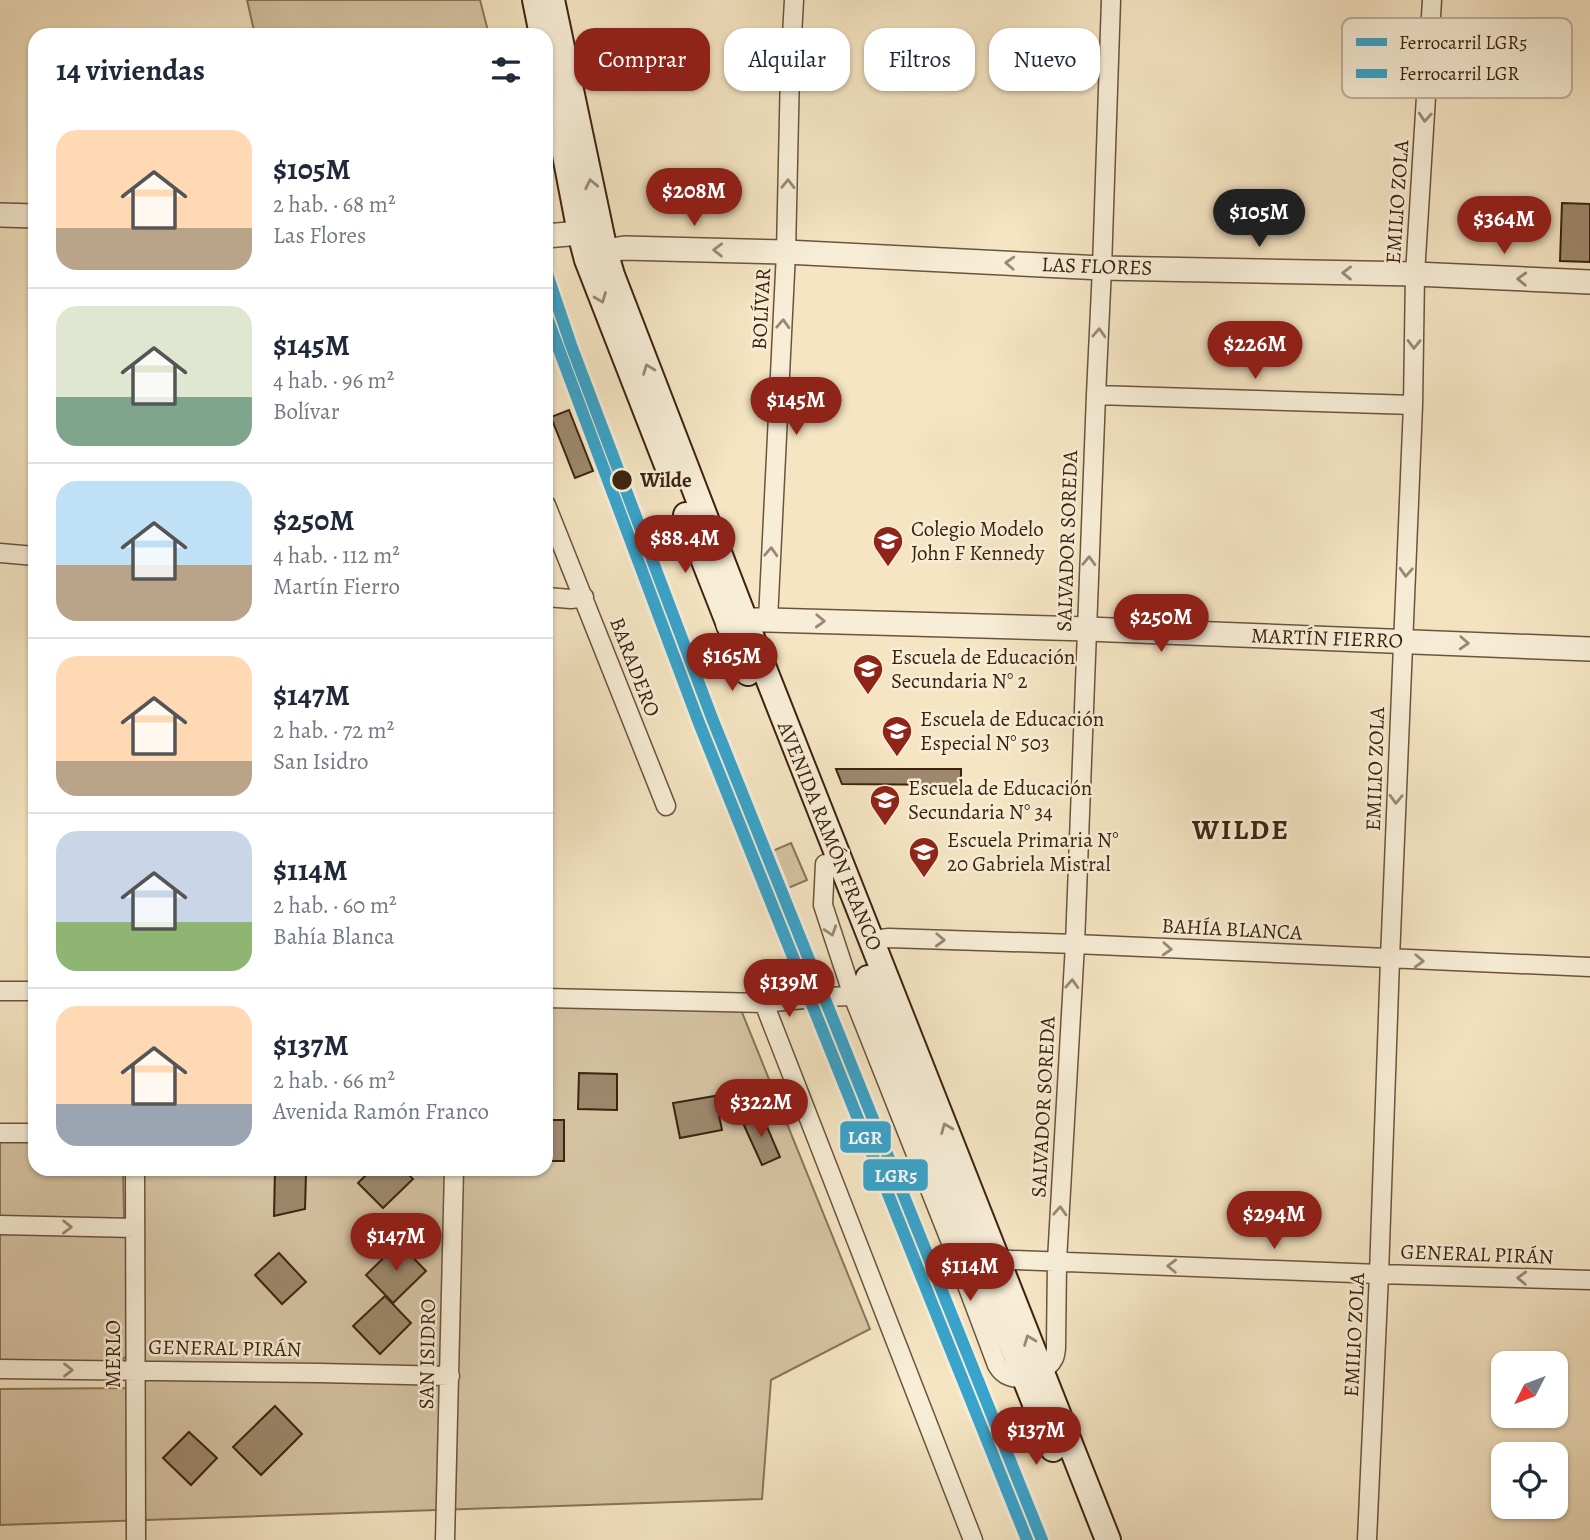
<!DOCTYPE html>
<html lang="es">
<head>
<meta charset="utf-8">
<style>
	:root { --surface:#fff; --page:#f6f6f7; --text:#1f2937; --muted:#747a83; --line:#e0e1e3; --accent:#8f2418 }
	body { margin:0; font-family:Alegreya,serif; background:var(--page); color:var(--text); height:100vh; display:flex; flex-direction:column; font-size:26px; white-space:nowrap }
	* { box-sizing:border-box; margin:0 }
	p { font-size:23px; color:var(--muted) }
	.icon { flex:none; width:38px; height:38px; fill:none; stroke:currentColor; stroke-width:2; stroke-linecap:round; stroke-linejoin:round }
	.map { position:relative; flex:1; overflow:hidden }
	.sheet { position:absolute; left:28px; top:28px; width:525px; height:1148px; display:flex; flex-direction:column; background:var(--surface); border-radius:21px; box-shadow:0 2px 5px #0004 }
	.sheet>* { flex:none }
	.top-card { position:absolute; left:574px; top:28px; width:665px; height:63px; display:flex; gap:14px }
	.needle { width:46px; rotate:228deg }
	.controls { position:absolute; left:1491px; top:1351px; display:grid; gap:14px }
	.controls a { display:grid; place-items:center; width:77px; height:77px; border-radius:14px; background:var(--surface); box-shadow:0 2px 5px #0004; font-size:35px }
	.price { position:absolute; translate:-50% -60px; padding:0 16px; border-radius:24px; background:var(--accent); color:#fff; font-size:23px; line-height:46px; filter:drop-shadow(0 2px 4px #0008) }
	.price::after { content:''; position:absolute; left:50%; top:42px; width:21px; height:16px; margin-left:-10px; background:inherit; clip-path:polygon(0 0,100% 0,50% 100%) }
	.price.current { background:#222; color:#fff }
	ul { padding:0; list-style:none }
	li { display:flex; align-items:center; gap:21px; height:175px; padding:0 28px }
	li+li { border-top:2px solid var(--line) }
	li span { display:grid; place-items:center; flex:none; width:196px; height:140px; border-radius:21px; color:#555 }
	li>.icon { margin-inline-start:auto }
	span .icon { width:84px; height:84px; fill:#fffc; stroke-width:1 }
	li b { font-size:30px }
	h2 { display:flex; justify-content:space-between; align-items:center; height:84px; padding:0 28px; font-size:30px }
	.tag { padding:0 24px; border-radius:21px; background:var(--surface); box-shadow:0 2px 5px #0004; font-size:24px; line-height:63px }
	.tag.current { background:var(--accent); color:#fff }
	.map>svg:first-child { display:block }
	.green { fill:#d6c4a4; stroke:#8a745a; stroke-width:2 }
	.building { fill:#9d886d; stroke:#3d230f; stroke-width:2 }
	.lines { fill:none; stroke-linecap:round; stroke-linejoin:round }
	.minor-casing { stroke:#6b543c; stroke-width:21 }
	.tertiary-casing { stroke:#6b543c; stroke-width:26 }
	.secondary-casing { stroke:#3d230f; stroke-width:28 }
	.minor { stroke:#f8eed8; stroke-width:18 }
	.tertiary { stroke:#f8eed8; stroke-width:23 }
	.secondary { stroke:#f8eed8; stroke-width:24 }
	.rail-1-casing { stroke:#f8eed8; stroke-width:18 }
	.rail-2-casing { stroke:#f8eed8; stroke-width:18 }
	.rail-1 { stroke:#38a4cc; stroke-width:12 }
	.rail-2 { stroke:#38a4cc; stroke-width:12 }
	.oneway { stroke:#9a8874 }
	.stop-dot { fill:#3d230f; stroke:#f8eed8; stroke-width:2.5 }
	.labels { text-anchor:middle; stroke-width:5; stroke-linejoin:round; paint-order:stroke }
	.street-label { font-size:21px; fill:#3d230f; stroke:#f8eed8 }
	.stop-label { font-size:21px; font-weight:bold; fill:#3d230f; stroke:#f8eed8; text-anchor:start }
	.poi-label { font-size:21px; fill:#3d230f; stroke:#f8eed8; text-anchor:start }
	.district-label { font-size:28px; font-weight:bold; letter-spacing:2px; fill:#3d230f; stroke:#f8eed8 }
	.key { fill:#f8eed8; stroke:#c0b19c; stroke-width:2 }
	.key-label { font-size:19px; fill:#3d230f }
	.line-badge { stroke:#f8eed8; stroke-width:2.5 }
	.badge-label { font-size:19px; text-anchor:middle; font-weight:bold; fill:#fff }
</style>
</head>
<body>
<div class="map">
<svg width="1590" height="1540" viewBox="0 0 1590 1540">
	<rect width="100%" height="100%" fill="#f5e5c3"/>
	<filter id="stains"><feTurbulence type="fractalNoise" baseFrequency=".00286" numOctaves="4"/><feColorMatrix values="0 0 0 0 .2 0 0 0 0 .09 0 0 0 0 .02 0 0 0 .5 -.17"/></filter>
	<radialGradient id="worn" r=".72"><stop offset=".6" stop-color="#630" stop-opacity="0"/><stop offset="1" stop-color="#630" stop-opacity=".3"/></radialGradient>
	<path class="green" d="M 247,0 L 480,0 L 489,35 L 255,35 Z
		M 791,843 L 807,880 L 786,889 L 770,852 Z
		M 737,1000 L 870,1329 L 771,1380 L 762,1499 L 0,1525 L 0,1389 L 131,1388 L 132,1169 L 546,1169 L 546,1003 Z
		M 0,1141 L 35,1141 L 35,1169 L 123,1169 L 124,1217 L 121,1221 L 0,1219 Z
		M 0,1233 L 124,1236 L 128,1242 L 126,1356 L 119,1364 L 0,1362 Z"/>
	<path class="building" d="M 1562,203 L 1590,204 L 1590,262 L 1560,261 Z
		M 569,410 L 593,471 L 575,478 L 551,417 Z
		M 836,769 L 961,769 L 961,785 L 842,784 Z
		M 579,1073 L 617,1074 L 617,1110 L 578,1109 Z
		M 715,1096 L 722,1130 L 680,1138 L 673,1103 Z
		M 761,1113 L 780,1157 L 762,1165 L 742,1121 Z
		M 546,1120 L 564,1120 L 564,1161 L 546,1161 Z
		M 275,1169 L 292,1169 L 306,1173 L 305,1209 L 274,1216 Z
		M 372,1169 L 403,1169 L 413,1179 L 383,1208 L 358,1183 Z
		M 399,1243 L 426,1271 L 393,1303 L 366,1275 Z
		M 279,1253 L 306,1282 L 282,1304 L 255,1275 Z
		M 385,1296 L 411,1323 L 380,1354 L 353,1326 Z
		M 275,1406 L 302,1434 L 261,1475 L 233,1447 Z
		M 189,1432 L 217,1458 L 191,1485 L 163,1458 Z"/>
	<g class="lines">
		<g class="minor-casing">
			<path id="minor" d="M 1096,395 L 1413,405
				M 546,505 L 666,806
				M 0,553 L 35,556
				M 546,597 L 571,599 L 584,597
				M 768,620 L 786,252 L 790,71 L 794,0
				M 825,864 L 823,905 L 853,996 L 950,1240 L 997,1365 C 1000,1370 1003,1374 1009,1376 C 1023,1382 1048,1371 1054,1358 C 1055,1357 1056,1349 1056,1347 L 1057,1261 L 1075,944 L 1096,395 L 1102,268 L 1111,0
				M 871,940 L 889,938 L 1075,944 L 1590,967
				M 0,991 L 35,991
				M 546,998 L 764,1003 L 823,997 L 853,996
				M 764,1003 L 973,1540
				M 0,1133 L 35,1133
				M 135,1169 L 136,1540
				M 0,1225 L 135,1228
				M 988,1259 L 1379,1274 L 1590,1280
				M 0,1369 L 320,1373 L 450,1376
				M 445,1540 L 454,1169
				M 1367,1540 L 1379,1274 L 1390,959 L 1413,405 L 1415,274 L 1432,0"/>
		</g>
		<g class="tertiary-casing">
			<path id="tertiary" d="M 0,215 L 35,216
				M 546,236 L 580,233
				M 605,251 L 624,248 L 786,252 L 1102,268 L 1415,274 L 1590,282
				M 728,625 L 745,620 L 768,620 L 1087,629 L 1590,649"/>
		</g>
		<g class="secondary-casing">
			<path id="secondary" d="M 535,0 L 542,35
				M 552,0 L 605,251 L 612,275 L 745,620 L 1108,1540
				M 546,56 L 580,233 L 587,260 L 668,468
				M 686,515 L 748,673
				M 868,978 L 959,1213 L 1053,1449"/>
		</g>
		<use href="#minor" class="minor"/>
		<use href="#tertiary" class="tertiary"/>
		<use href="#secondary" class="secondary"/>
		<g class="rail-1-casing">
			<path id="rail-1" d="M 546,271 L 571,345 L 712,718 L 1042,1540"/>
		</g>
		<g class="rail-2-casing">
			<path id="rail-2" d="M 546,315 L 699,723 L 1027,1540"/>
		</g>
		<use href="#rail-1" class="rail-1"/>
		<use href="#rail-2" class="rail-2"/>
	</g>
	<defs><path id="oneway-chevron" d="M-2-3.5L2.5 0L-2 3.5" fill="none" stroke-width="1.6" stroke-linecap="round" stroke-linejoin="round" transform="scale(1.75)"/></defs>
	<g class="oneway">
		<use href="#oneway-chevron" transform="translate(1425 117) rotate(94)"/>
		<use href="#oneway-chevron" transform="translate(591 184) rotate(-102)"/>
		<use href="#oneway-chevron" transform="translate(788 184) rotate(-89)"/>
		<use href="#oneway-chevron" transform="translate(718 250) rotate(-179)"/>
		<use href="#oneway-chevron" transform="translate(1010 263) rotate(-177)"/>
		<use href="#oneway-chevron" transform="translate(1347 273) rotate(-179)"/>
		<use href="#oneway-chevron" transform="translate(1522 279) rotate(-178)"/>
		<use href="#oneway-chevron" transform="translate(601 298) rotate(69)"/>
		<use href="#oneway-chevron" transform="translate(783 324) rotate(-87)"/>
		<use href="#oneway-chevron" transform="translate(1099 333) rotate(-87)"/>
		<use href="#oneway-chevron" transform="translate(1414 344) rotate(91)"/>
		<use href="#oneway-chevron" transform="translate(648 369) rotate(-111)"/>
		<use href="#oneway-chevron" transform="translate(771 552) rotate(-87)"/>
		<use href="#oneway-chevron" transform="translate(1089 561) rotate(-88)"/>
		<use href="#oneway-chevron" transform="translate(1406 572) rotate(93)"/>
		<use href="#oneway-chevron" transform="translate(820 621) rotate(2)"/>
		<use href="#oneway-chevron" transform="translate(1464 643) rotate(3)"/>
		<use href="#oneway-chevron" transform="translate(1396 799) rotate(92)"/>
		<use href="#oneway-chevron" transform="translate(831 931) rotate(72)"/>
		<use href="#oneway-chevron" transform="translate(940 940) rotate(2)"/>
		<use href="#oneway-chevron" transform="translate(1167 949) rotate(3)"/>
		<use href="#oneway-chevron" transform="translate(1419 961) rotate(2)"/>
		<use href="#oneway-chevron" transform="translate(1072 984) rotate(-87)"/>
		<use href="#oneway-chevron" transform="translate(946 1128) rotate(-112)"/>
		<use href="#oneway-chevron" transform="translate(1060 1211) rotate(-87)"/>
		<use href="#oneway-chevron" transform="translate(67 1227) rotate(1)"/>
		<use href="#oneway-chevron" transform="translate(1172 1266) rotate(-178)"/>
		<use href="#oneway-chevron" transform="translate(1522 1278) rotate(-178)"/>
		<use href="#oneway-chevron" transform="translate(1029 1340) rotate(-111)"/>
		<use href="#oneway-chevron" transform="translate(68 1370)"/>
	</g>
	<defs>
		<g id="school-pin" transform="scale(1.575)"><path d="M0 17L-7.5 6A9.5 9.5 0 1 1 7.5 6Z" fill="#8f2418" stroke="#f8eed8"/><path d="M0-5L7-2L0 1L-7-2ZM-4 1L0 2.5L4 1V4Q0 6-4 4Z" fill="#fff"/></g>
	</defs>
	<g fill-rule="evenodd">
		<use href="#school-pin" x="888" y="541"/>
		<use href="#school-pin" x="868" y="669"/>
		<use href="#school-pin" x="897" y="731"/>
		<use href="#school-pin" x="885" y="800"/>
		<use href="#school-pin" x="924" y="852"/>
	</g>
	<circle class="stop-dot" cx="622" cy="480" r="11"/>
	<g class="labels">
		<g class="street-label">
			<text transform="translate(1397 202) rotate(-86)" y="7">EMILIO ZOLA</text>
			<text transform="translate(1097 266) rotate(2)" y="7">LAS FLORES</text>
			<text transform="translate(761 309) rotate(-87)" y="7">BOLÍVAR</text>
			<text transform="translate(1067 541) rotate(-88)" y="7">SALVADOR SOREDA</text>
			<text transform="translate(1327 638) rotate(2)" y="7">MARTÍN FIERRO</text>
			<text transform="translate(635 667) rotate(69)" y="7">BARADERO</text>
			<text transform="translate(1375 769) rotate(-88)" y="7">EMILIO ZOLA</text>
			<text transform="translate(830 836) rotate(68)" y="7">AVENIDA RAMÓN FRANCO</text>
			<text transform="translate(1232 929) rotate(3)" y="7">BAHÍA BLANCA</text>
			<text transform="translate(1043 1107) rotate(-87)" y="7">SALVADOR SOREDA</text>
			<text transform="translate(1477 1254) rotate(2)" y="7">GENERAL PIRÁN</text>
			<text transform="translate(1354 1335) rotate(-87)" y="7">EMILIO ZOLA</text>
			<text transform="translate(225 1348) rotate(1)" y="7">GENERAL PIRÁN</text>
			<text transform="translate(113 1354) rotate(-90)" y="7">MERLO</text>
			<text transform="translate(427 1354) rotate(-89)" y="7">SAN ISIDRO</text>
		</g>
		<g class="stop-label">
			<text x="640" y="487">Wilde</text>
		</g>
		<g class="poi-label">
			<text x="911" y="536">Colegio Modelo<tspan x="911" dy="24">John F Kennedy</tspan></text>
			<text x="891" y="664">Escuela de Educación<tspan x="891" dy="24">Secundaria N° 2</tspan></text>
			<text x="920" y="726">Escuela de Educación<tspan x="920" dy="24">Especial N° 503</tspan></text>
			<text x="908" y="795">Escuela de Educación<tspan x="908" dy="24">Secundaria N° 34</tspan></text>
			<text x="947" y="847">Escuela Primaria N°<tspan x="947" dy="24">20 Gabriela Mistral</tspan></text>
		</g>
		<g class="district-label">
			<text x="1241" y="839">WILDE</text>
		</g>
	</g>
	<rect x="1342" y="18" width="230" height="80" rx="10" class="key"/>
	<rect x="1356" y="38" width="31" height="8" fill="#38a4cc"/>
	<rect x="1356" y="69" width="31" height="9" fill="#38a4cc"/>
	<g class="key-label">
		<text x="1399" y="49">Ferrocarril LGR5</text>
		<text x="1399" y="80">Ferrocarril LGR</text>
	</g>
	<g class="line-badge">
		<rect x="839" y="1120" width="53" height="34" rx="7" fill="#38a4cc"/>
		<rect x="862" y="1158" width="67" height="34" rx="7" fill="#38a4cc"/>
	</g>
	<g class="badge-label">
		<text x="865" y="1144">LGR</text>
		<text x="896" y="1182">LGR5</text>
	</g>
	<rect width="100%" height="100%" filter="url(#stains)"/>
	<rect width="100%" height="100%" fill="url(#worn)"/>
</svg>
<div class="controls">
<a><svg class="needle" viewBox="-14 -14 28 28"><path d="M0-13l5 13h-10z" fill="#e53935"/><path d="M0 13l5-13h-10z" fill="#747a83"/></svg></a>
<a><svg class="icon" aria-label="locate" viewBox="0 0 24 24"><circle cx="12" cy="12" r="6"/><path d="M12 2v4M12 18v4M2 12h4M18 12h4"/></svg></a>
</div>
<b class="price" style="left:694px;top:228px">$208M</b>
<b class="price current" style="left:1259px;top:249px">$105M</b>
<b class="price" style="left:1504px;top:256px">$364M</b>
<b class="price" style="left:1255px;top:381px">$226M</b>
<b class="price" style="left:796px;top:437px">$145M</b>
<b class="price" style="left:685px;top:575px">$88.4M</b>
<b class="price" style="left:1161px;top:654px">$250M</b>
<b class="price" style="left:732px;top:693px">$165M</b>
<b class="price" style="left:789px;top:1019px">$139M</b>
<b class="price" style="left:761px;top:1139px">$322M</b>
<b class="price" style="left:1274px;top:1251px">$294M</b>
<b class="price" style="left:396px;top:1273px">$147M</b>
<b class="price" style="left:970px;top:1303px">$114M</b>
<b class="price" style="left:1036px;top:1467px">$137M</b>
<div class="top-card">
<a class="tag current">Comprar</a>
<a class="tag">Alquilar</a>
<a class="tag">Filtros</a>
<a class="tag">Nuevo</a>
</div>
<section class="sheet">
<h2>14 viviendas<svg class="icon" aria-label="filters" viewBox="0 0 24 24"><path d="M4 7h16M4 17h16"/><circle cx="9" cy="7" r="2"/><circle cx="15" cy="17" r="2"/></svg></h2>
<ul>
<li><span style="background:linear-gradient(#ffd9b3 70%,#b9a48a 0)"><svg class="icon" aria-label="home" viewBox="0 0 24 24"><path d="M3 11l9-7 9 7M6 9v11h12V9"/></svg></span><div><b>$105M</b><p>2 hab. · 68 m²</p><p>Las Flores</p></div></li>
<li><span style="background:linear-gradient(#dfe7d0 65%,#7fa58c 0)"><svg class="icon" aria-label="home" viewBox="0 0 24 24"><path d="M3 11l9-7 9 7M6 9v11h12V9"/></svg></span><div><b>$145M</b><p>4 hab. · 96 m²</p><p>Bolívar</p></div></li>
<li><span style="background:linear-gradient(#bfe0f5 60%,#b9a48a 0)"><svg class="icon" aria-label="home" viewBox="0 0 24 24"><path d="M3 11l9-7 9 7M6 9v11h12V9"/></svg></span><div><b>$250M</b><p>4 hab. · 112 m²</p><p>Martín Fierro</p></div></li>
<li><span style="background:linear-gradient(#ffd9b3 75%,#b9a48a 0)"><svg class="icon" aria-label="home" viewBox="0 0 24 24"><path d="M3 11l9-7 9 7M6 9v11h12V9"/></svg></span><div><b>$147M</b><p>2 hab. · 72 m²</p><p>San Isidro</p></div></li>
<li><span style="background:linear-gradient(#c9d6e8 65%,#8fb573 0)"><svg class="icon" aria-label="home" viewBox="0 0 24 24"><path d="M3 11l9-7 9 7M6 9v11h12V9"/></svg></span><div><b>$114M</b><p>2 hab. · 60 m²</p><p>Bahía Blanca</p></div></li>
<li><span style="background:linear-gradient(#ffd9b3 70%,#9aa5b1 0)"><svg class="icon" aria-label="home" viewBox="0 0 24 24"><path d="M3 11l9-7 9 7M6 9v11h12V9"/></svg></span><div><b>$137M</b><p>2 hab. · 66 m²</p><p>Avenida Ramón Franco</p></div></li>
</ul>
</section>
</div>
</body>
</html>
